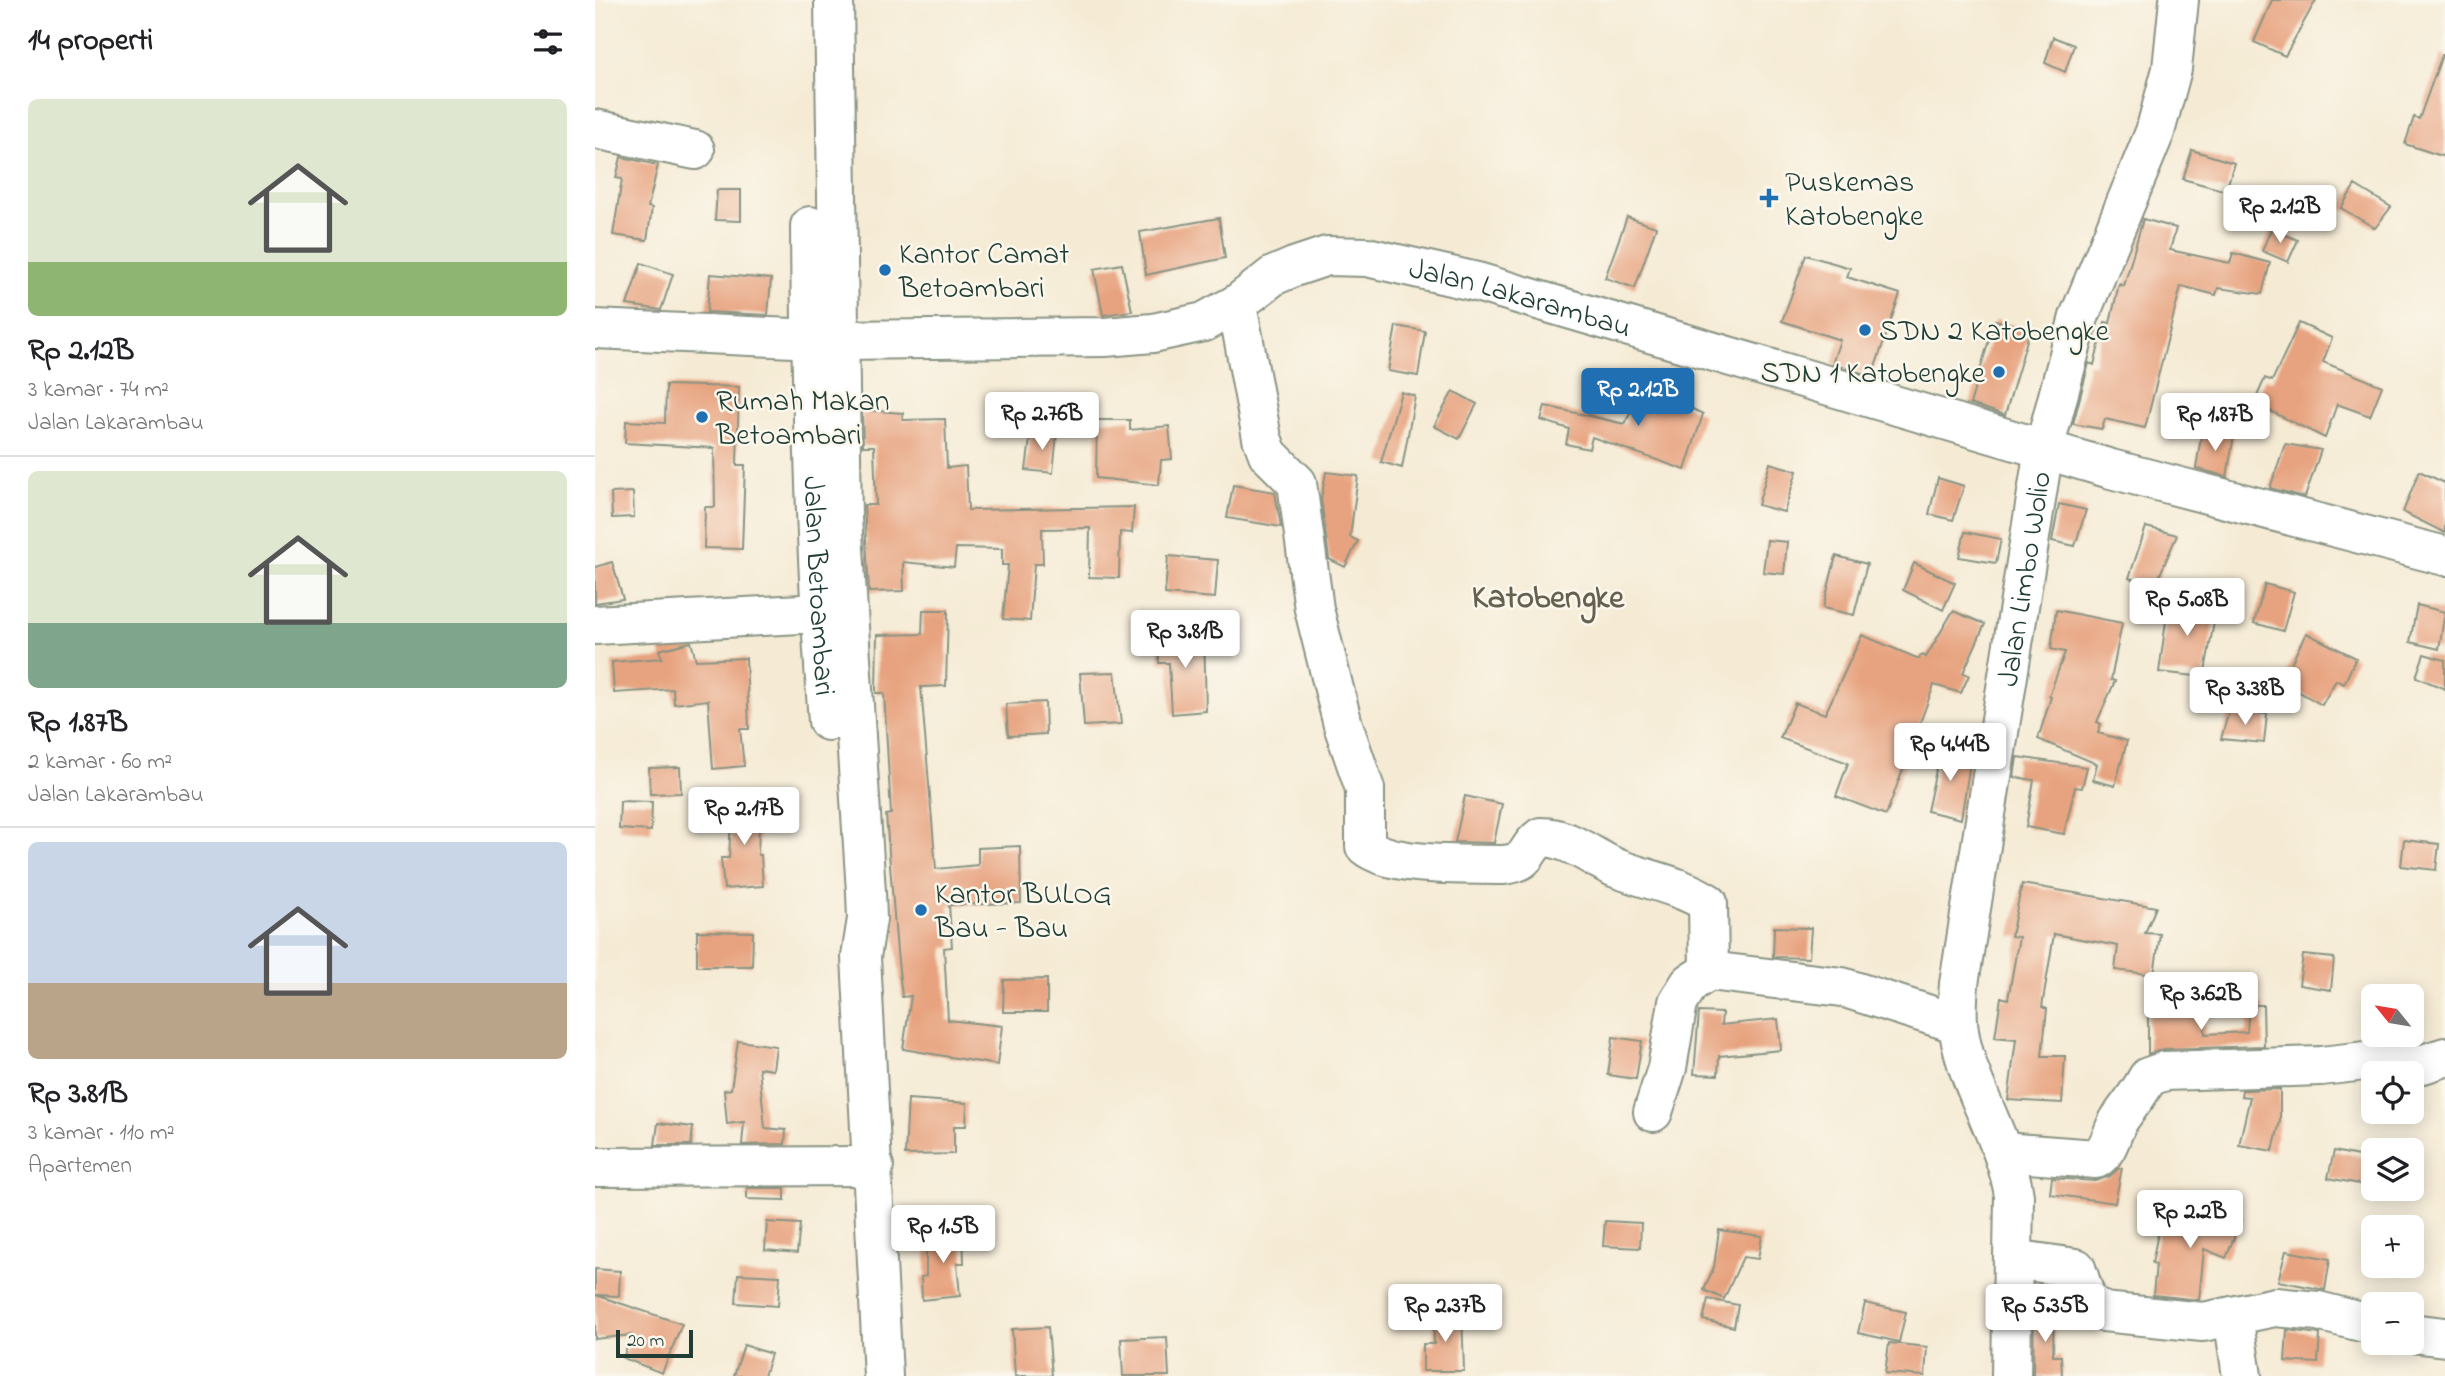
<!DOCTYPE html>
<html lang="id">
<head>
<meta charset="utf-8">
<style>
	:root { --surface:#fff; --page:#f2f2f2; --text:#202124; --muted:#757577; --line:#e0e0e0; --accent:#1f6fb2 }
	body { margin:0; font-family:"Indie Flower",sans-serif; background:var(--page); color:var(--text); height:100vh; display:flex; flex-direction:column; font-size:26px; white-space:nowrap }
	* { box-sizing:border-box; margin:0 }
	p { font-size:23px; color:var(--muted) }
	.icon { flex:none; width:38px; height:38px; fill:none; stroke:currentColor; stroke-width:2; stroke-linecap:round; stroke-linejoin:round }
	.map { position:relative; flex:1; overflow:hidden }
	.panel { display:flex; flex-direction:column; background:var(--surface); width:595px }
	.panel>* { flex:none }
	.needle { width:46px; rotate:300deg }
	.fabs { position:absolute; left:1766px; top:984px; display:grid; gap:14px }
	.fabs a { display:grid; place-items:center; width:63px; height:63px; border-radius:10px; background:var(--surface); box-shadow:0 4px 18px #0003; font-size:35px }
	.scale { position:absolute; left:21px; bottom:18px; width:77px; box-sizing:border-box; padding-left:7px; border:4px solid #1f3d34; border-top:0; font-size:19px; line-height:24px; white-space:nowrap; color:#1f3d34; -webkit-text-stroke:5px #fbf7ec; paint-order:stroke }
	.price { position:absolute; translate:-50% -60px; padding:0 16px; border-radius:7px; background:#fff; color:#222; font-size:23px; line-height:46px; filter:drop-shadow(0 2px 4px #0008) }
	.price::after { content:''; position:absolute; left:50%; top:42px; width:21px; height:16px; margin-left:-10px; background:inherit; clip-path:polygon(0 0,100% 0,50% 100%) }
	.price.selected { background:var(--accent); color:#fff }
	ul { padding:0; list-style:none }
	li { display:grid; align-content:center; gap:14px; height:371px; padding:0 28px }
	li+li { border-top:2px solid var(--line) }
	li span { display:grid; place-items:center; height:217px; border-radius:10px; color:#555 }
	li>.icon { margin-inline-start:auto }
	span .icon { width:126px; height:126px; fill:#fffc; stroke-width:1 }
	li b { font-size:30px }
	h2 { display:flex; justify-content:space-between; align-items:center; height:84px; padding:0 28px; font-size:30px }
	main { display:flex; flex:1; min-height:0 }
	.map>svg:first-child { display:block }
	.building { fill:#e7a37f }
	.lines { fill:none; stroke-linecap:round; stroke-linejoin:round }
	.minor-casing { stroke:#8a9484; stroke-width:42 }
	.major-casing { stroke:#8a9484; stroke-width:42 }
	.minor { stroke:#fff; stroke-width:38 }
	.major { stroke:#fff; stroke-width:38 }
	.poi-dot { fill:#1f6fb2; stroke:#fbf7ec; stroke-width:2.5 }
	.labels { text-anchor:middle; stroke-width:5; stroke-linejoin:round; paint-order:stroke }
	.poi-label { font-size:30px; fill:#1f3d34; stroke:#fbf7ec; text-anchor:start }
	.street-label { font-size:30px; fill:#1f3d34; stroke:#fbf7ec }
	.quarter-label { font-size:33px; font-weight:bold; fill:#65614e; stroke:#fbf7ec }
</style>
</head>
<body>
<main>
<section class="panel">
<h2>14 properti<svg class="icon" aria-label="filters" viewBox="0 0 24 24"><path d="M4 7h16M4 17h16"/><circle cx="9" cy="7" r="2"/><circle cx="15" cy="17" r="2"/></svg></h2>
<ul>
<li><span style="background:linear-gradient(#dfe7d0 75%,#8fb573 0)"><svg class="icon" aria-label="home" viewBox="0 0 24 24"><path d="M3 11l9-7 9 7M6 9v11h12V9"/></svg></span><div><b>Rp 2.12B</b><p>3 kamar · 74 m²</p><p>Jalan Lakarambau</p></div></li>
<li><span style="background:linear-gradient(#dfe7d0 70%,#7fa58c 0)"><svg class="icon" aria-label="home" viewBox="0 0 24 24"><path d="M3 11l9-7 9 7M6 9v11h12V9"/></svg></span><div><b>Rp 1.87B</b><p>2 kamar · 60 m²</p><p>Jalan Lakarambau</p></div></li>
<li><span style="background:linear-gradient(#c9d6e8 65%,#b9a48a 0)"><svg class="icon" aria-label="home" viewBox="0 0 24 24"><path d="M3 11l9-7 9 7M6 9v11h12V9"/></svg></span><div><b>Rp 3.81B</b><p>3 kamar · 110 m²</p><p>Apartemen</p></div></li>
</ul>
</section>
<div class="map">
<svg width="1850" height="1376" viewBox="0 0 1850 1376">
	<rect width="100%" height="100%" fill="#fbf7ec"/>
	<filter id="ink" filterUnits="userSpaceOnUse"><feTurbulence type="fractalNoise" baseFrequency=".0143" numOctaves="2"/><feDisplacementMap in="SourceGraphic" scale="14" xChannelSelector="R" yChannelSelector="G"/><feConvolveMatrix kernelMatrix="1 2 1 2 8 2 1 2 1" color-interpolation-filters="sRGB"/></filter>
	<filter id="wash" filterUnits="userSpaceOnUse"><feTurbulence type="fractalNoise" baseFrequency=".00686" numOctaves="4" result="noise"/><feDisplacementMap in="SourceGraphic" scale="28" xChannelSelector="R" yChannelSelector="G"/><feGaussianBlur stdDeviation="1.57" result="paint"/><feColorMatrix in="noise" values="0 0 0 0 0 0 0 0 0 0 0 0 0 0 0 0 0 1.4 0 .05"/><feComposite in="paint" operator="in"/></filter>
	<g filter="url(#wash)">
		<rect width="100%" height="100%" fill="#f5ebd5"/>
		<g id="blocks">
			<path class="building" d="M 1677,0 L 1721,0 L 1690,56 L 1659,42 Z
				M 1458,37 L 1479,45 L 1470,72 L 1450,63 Z
				M 1847,55 L 1850,55 L 1850,157 L 1810,144 L 1819,117 L 1824,119 Z
				M 1597,150 L 1639,163 L 1631,191 L 1588,179 Z
				M 26,157 L 63,165 L 53,207 L 57,208 L 52,240 L 18,235 L 27,179 L 21,178 Z
				M 1760,185 L 1796,207 L 1780,228 L 1746,208 Z
				M 122,190 L 146,190 L 146,221 L 120,220 Z
				M 1032,217 L 1061,227 L 1040,288 L 1010,278 Z
				M 624,218 L 630,258 L 551,275 L 545,232 Z
				M 1548,219 L 1581,228 L 1575,250 L 1635,263 L 1638,253 L 1675,263 L 1667,294 L 1623,288 L 1621,295 L 1586,286 L 1550,428 L 1510,419 L 1507,429 L 1478,424 L 1494,363 L 1499,365 L 1510,322 L 1515,323 L 1524,284 L 1529,286 Z
				M 1676,229 L 1703,240 L 1693,262 L 1667,251 Z
				M 1211,255 L 1255,268 L 1252,277 L 1305,294 L 1277,376 L 1237,364 L 1245,340 L 1187,321 Z
				M 46,263 L 78,274 L 66,310 L 32,305 Z
				M 527,264 L 537,311 L 508,315 L 499,269 Z
				M 115,274 L 176,279 L 173,315 L 112,312 Z
				M 1400,320 L 1435,330 L 1410,415 L 1375,404 Z
				M 1704,323 L 1737,338 L 1728,362 L 1787,386 L 1775,416 L 1742,404 L 1730,438 L 1659,403 L 1670,378 L 1677,381 Z
				M 801,326 L 830,331 L 823,376 L 793,371 Z
				M 71,385 L 144,387 L 142,465 L 150,465 L 147,549 L 109,548 L 110,507 L 120,507 L 119,448 L 30,443 L 31,421 L 70,423 Z
				M 1048,385 L 1108,414 L 1090,470 L 997,437 L 994,449 L 971,444 L 974,429 L 946,420 L 950,406 L 1030,424 Z
				M 858,391 L 882,404 L 864,439 L 839,426 Z
				M 806,392 L 820,396 L 807,468 L 786,462 Z
				M 267,410 L 308,413 L 308,420 L 350,419 L 352,468 L 371,466 L 373,510 L 539,507 L 537,533 L 525,532 L 524,578 L 494,577 L 495,528 L 447,529 L 448,564 L 439,564 L 435,621 L 408,619 L 413,565 L 407,565 L 407,549 L 361,548 L 359,567 L 308,562 L 309,591 L 274,592 L 269,505 L 281,505 L 279,446 L 268,446 Z
				M 502,420 L 535,420 L 535,430 L 574,426 L 577,459 L 566,460 L 564,485 L 501,478 Z
				M 1607,430 L 1639,435 L 1632,477 L 1601,468 Z
				M 436,431 L 462,434 L 458,473 L 431,470 Z
				M 1690,444 L 1726,450 L 1710,497 L 1675,488 Z
				M 1175,463 L 1202,471 L 1189,512 L 1163,505 Z
				M 1824,471 L 1850,483 L 1850,533 L 1808,512 Z
				M 731,472 L 763,476 L 755,537 L 763,541 L 750,567 L 734,559 L 726,499 Z
				M 1343,478 L 1369,486 L 1358,520 L 1334,514 Z
				M 638,485 L 680,492 L 686,527 L 632,518 Z
				M 38,492 L 39,517 L 17,518 L 16,493 Z
				M 1464,504 L 1491,510 L 1480,546 L 1457,541 Z
				M 1551,527 L 1582,535 L 1560,586 L 1534,578 Z
				M 1370,532 L 1406,539 L 1401,563 L 1364,557 Z
				M 1172,540 L 1192,542 L 1189,574 L 1168,572 Z
				M 573,556 L 623,560 L 620,598 L 570,594 Z
				M 1241,556 L 1272,564 L 1259,615 L 1228,608 Z
				M 17,562 L 28,599 L 0,603 L 0,567 Z
				M 1319,563 L 1360,583 L 1348,610 L 1308,590 Z
				M 1670,584 L 1699,592 L 1688,631 L 1659,623 Z
				M 1574,599 L 1622,605 L 1609,677 L 1564,672 Z
				M 1822,605 L 1850,612 L 1844,649 L 1815,642 Z
				M 328,610 L 353,610 L 351,686 L 326,687 L 341,869 L 383,865 L 383,848 L 425,846 L 426,903 L 354,905 L 357,947 L 349,948 L 353,1020 L 407,1026 L 402,1065 L 308,1049 L 316,996 L 307,997 L 302,952 L 291,815 L 296,814 L 289,693 L 281,693 L 282,635 L 327,634 Z
				M 1461,610 L 1527,623 L 1516,680 L 1520,681 L 1502,722 L 1506,724 L 1503,733 L 1532,741 L 1520,786 L 1498,780 L 1502,764 L 1443,739 L 1456,697 L 1454,696 L 1470,652 L 1456,649 Z
				M 1358,611 L 1390,624 L 1368,673 L 1374,675 L 1366,693 L 1339,685 L 1291,815 L 1241,796 L 1253,763 L 1185,738 L 1200,703 L 1230,714 L 1267,635 L 1324,659 L 1326,655 L 1331,657 Z
				M 609,633 L 611,711 L 577,714 L 574,663 L 564,663 L 563,634 Z
				M 1711,633 L 1761,658 L 1749,684 L 1741,680 L 1727,705 L 1687,682 Z
				M 96,642 L 101,660 L 151,658 L 154,729 L 145,729 L 149,766 L 118,769 L 113,700 L 79,704 L 78,689 L 19,693 L 17,662 L 67,658 L 64,650 Z
				M 1829,654 L 1850,660 L 1850,689 L 1821,677 Z
				M 520,672 L 526,724 L 489,726 L 485,673 Z
				M 450,702 L 451,734 L 413,736 L 411,704 Z
				M 1634,711 L 1672,714 L 1669,743 L 1626,739 Z
				M 1346,747 L 1377,751 L 1366,819 L 1332,811 Z
				M 1422,757 L 1492,767 L 1487,788 L 1480,787 L 1469,834 L 1431,827 L 1439,780 L 1419,777 Z
				M 85,767 L 86,793 L 55,794 L 54,768 Z
				M 870,796 L 907,804 L 899,843 L 860,842 Z
				M 137,800 L 165,801 L 163,855 L 166,855 L 168,886 L 129,889 L 126,858 L 134,858 Z
				M 25,801 L 57,802 L 56,831 L 24,829 Z
				M 1809,840 L 1844,844 L 1841,870 L 1806,866 Z
				M 1427,884 L 1561,907 L 1550,933 L 1565,934 L 1559,975 L 1520,970 L 1523,946 L 1459,934 L 1447,1007 L 1452,1009 L 1447,1056 L 1470,1056 L 1467,1103 L 1413,1100 L 1421,1039 L 1400,1037 L 1406,997 L 1413,999 L 1424,937 L 1416,936 Z
				M 1179,927 L 1216,928 L 1214,958 L 1178,957 Z
				M 102,931 L 158,932 L 157,966 L 102,966 Z
				M 1708,955 L 1739,958 L 1736,990 L 1704,985 Z
				M 452,979 L 452,1012 L 408,1012 L 409,980 Z
				M 1654,1005 L 1668,1005 L 1669,1046 L 1569,1049 L 1553,1054 L 1553,1016 L 1609,1010 L 1610,1034 L 1652,1032 Z
				M 1104,1012 L 1127,1013 L 1126,1025 L 1183,1019 L 1186,1050 L 1124,1056 L 1123,1075 L 1099,1074 Z
				M 1018,1037 L 1047,1041 L 1041,1079 L 1013,1075 Z
				M 143,1041 L 181,1046 L 178,1070 L 164,1068 L 170,1128 L 191,1130 L 190,1144 L 147,1145 L 149,1122 L 132,1124 L 129,1090 L 136,1089 Z
				M 1685,1089 L 1685,1121 L 1678,1151 L 1644,1145 L 1655,1097 L 1646,1096 L 1647,1090 Z
				M 313,1099 L 372,1103 L 371,1126 L 359,1126 L 359,1154 L 310,1155 Z
				M 63,1123 L 98,1127 L 96,1145 L 60,1145 Z
				M 1739,1151 L 1778,1159 L 1775,1186 L 1733,1178 Z
				M 1524,1168 L 1527,1168 L 1520,1203 L 1455,1194 L 1457,1178 L 1500,1181 L 1515,1176 Z
				M 152,1188 L 190,1188 L 190,1200 L 152,1199 Z
				M 1624,1200 L 1646,1220 L 1631,1258 L 1609,1249 L 1604,1300 L 1558,1295 L 1561,1264 L 1557,1263 L 1568,1208 L 1616,1221 Z
				M 1010,1221 L 1046,1223 L 1045,1248 L 1008,1246 Z
				M 172,1222 L 205,1224 L 202,1253 L 170,1250 Z
				M 1124,1230 L 1167,1236 L 1163,1259 L 1148,1257 L 1129,1299 L 1109,1290 L 1119,1267 Z
				M 368,1231 L 369,1263 L 362,1263 L 365,1296 L 327,1300 L 326,1277 L 331,1276 L 331,1232 Z
				M 1691,1251 L 1735,1259 L 1730,1290 L 1683,1281 Z
				M 0,1269 L 25,1271 L 24,1296 L 1,1295 L 87,1324 L 67,1373 L 28,1358 L 37,1335 L 0,1339 Z
				M 143,1274 L 185,1276 L 183,1306 L 141,1303 Z
				M 1113,1299 L 1143,1305 L 1139,1327 L 1108,1320 Z
				M 1270,1303 L 1311,1312 L 1304,1342 L 1263,1333 Z
				M 1439,1307 L 1459,1308 L 1458,1356 L 1466,1356 L 1467,1376 L 1438,1376 Z
				M 838,1311 L 867,1311 L 869,1371 L 828,1371 L 828,1344 L 839,1344 Z
				M 453,1327 L 457,1376 L 420,1376 L 417,1329 Z
				M 1692,1330 L 1725,1334 L 1723,1363 L 1690,1361 Z
				M 572,1337 L 574,1376 L 528,1376 L 526,1339 Z
				M 1294,1343 L 1332,1347 L 1330,1376 L 1290,1373 Z
				M 149,1345 L 176,1354 L 169,1376 L 139,1376 Z"/>
		</g>
	</g>
	<g filter="url(#ink)">
		<use href="#blocks" fill-opacity="0" stroke="#8a9484" stroke-width="2"/>
		<g class="lines">
			<g class="minor-casing">
				<g id="minor">
					<path d="M 0,129 L 100,150"/>
					<path d="M 642,304 L 667,438 L 673,454 L 702,483 L 719,609 L 748,725 L 770,789 L 770,846 C 796,868 873,864 908,865 C 937,862 929,849 946,837 C 974,837 996,857 1021,868 C 1052,880 1085,885 1113,903 L 1114,971"/>
					<path id="s1" d="M 0,329 L 243,340 L 510,337 L 558,333 L 609,322 L 642,304 L 678,276 L 699,267 L 732,256 L 772,257 L 882,282 L 1516,469 L 1850,556"/>
					<path d="M 0,625 L 225,613"/>
					<path d="M 1058,1112 L 1072,1068 L 1083,1002 L 1095,983 L 1114,971 L 1247,987 L 1363,1024"/>
					<path d="M 1408,1152 L 1501,1159 C 1515,1150 1516,1133 1524,1120 C 1534,1105 1545,1093 1553,1077 L 1570,1071 L 1726,1066 L 1779,1060 L 1828,1064 L 1850,1057"/>
					<path d="M 0,1167 L 279,1166"/>
					<path d="M 1418,1259 L 1481,1268 L 1492,1301 L 1508,1312 L 1608,1322 L 1680,1307 L 1723,1311 L 1778,1325"/>
					<path d="M 1638,1316 L 1647,1376"/>
					<path d="M 1816,1333 L 1850,1337"/>
					<path id="s2" d="M 1416,1376 L 1419,1196 C 1411,1138 1367,1078 1363,1022 C 1362,1009 1363,996 1364,984 L 1449,449 L 1484,317 L 1560,132 L 1577,69 L 1584,0"/>
				</g>
			</g>
			<g class="major-casing">
				<g id="major">
					<path d="M 239,0 L 247,518 L 271,892 L 272,919 L 266,957 L 288,1376"/>
					<path id="s3" d="M 215,226 C 216,391 220,556 233,721"/>
				</g>
			</g>
			<use href="#minor" class="minor"/>
			<use href="#major" class="major"/>
		</g>
	</g>
	<g class="poi-dot">
		<path d="M1170.5 187.5h7v7h7v7h-7v7h-7v-7h-7v-7h7z"/>
		<circle cx="290" cy="270" r="7"/>
		<circle cx="1270" cy="330" r="7"/>
		<circle cx="1404" cy="372" r="7"/>
		<circle cx="107" cy="417" r="7"/>
		<circle cx="326" cy="910" r="7"/>
	</g>
	<g class="labels">
		<g class="poi-label">
			<text x="1190" y="191">Puskemas<tspan x="1190" dy="34">Katobengke</tspan></text>
			<text x="304" y="263">Kantor Camat<tspan x="304" dy="34">Betoambari</tspan></text>
			<text x="1284" y="340">SDN 2 Katobengke</text>
			<text x="1390" y="382" text-anchor="end">SDN 1 Katobengke</text>
			<text x="121" y="410">Rumah Makan<tspan x="121" dy="34">Betoambari</tspan></text>
			<text x="340" y="903">Kantor BULOG<tspan x="340" dy="34">Bau - Bau</tspan></text>
		</g>
		<g class="street-label">
			<text dy="10" stroke="none"><textPath href="#s1" startOffset="950">Jalan Lakarambau</textPath></text>
			<text dy="10" stroke="none"><textPath href="#s2" startOffset="812">Jalan Limbo Wolio</textPath></text>
			<text dy="10" stroke="none"><textPath href="#s3" startOffset="360">Jalan Betoambari</textPath></text>
		</g>
		<g class="quarter-label">
			<text x="953" y="607">Katobengke</text>
		</g>
	</g>
</svg>
<div class="fabs">
<a><svg class="needle" viewBox="-14 -14 28 28"><path d="M0-13l5 13h-10z" fill="#e53935"/><path d="M0 13l5-13h-10z" fill="#757577"/></svg></a>
<a><svg class="icon" aria-label="locate" viewBox="0 0 24 24"><circle cx="12" cy="12" r="6"/><path d="M12 2v4M12 18v4M2 12h4M18 12h4"/></svg></a>
<a><svg class="icon" aria-label="layers" viewBox="0 0 24 24"><path d="M12 4l9 5-9 5-9-5zM3 14l9 5 9-5"/></svg></a>
<a>+</a>
<a>−</a>
</div>
<div class="scale">20 m</div>
<b class="price" style="left:1685px;top:245px">Rp 2.12B</b>
<b class="price selected" style="left:1043px;top:428px">Rp 2.12B</b>
<b class="price" style="left:447px;top:452px">Rp 2.76B</b>
<b class="price" style="left:1620px;top:453px">Rp 1.87B</b>
<b class="price" style="left:1592px;top:638px">Rp 5.08B</b>
<b class="price" style="left:590px;top:670px">Rp 3.81B</b>
<b class="price" style="left:1650px;top:727px">Rp 3.38B</b>
<b class="price" style="left:1355px;top:783px">Rp 4.44B</b>
<b class="price" style="left:149px;top:847px">Rp 2.17B</b>
<b class="price" style="left:1606px;top:1032px">Rp 3.62B</b>
<b class="price" style="left:1595px;top:1250px">Rp 2.2B</b>
<b class="price" style="left:348px;top:1265px">Rp 1.5B</b>
<b class="price" style="left:850px;top:1344px">Rp 2.37B</b>
<b class="price" style="left:1450px;top:1344px">Rp 5.35B</b>
</div>
</main>
</body>
</html>
